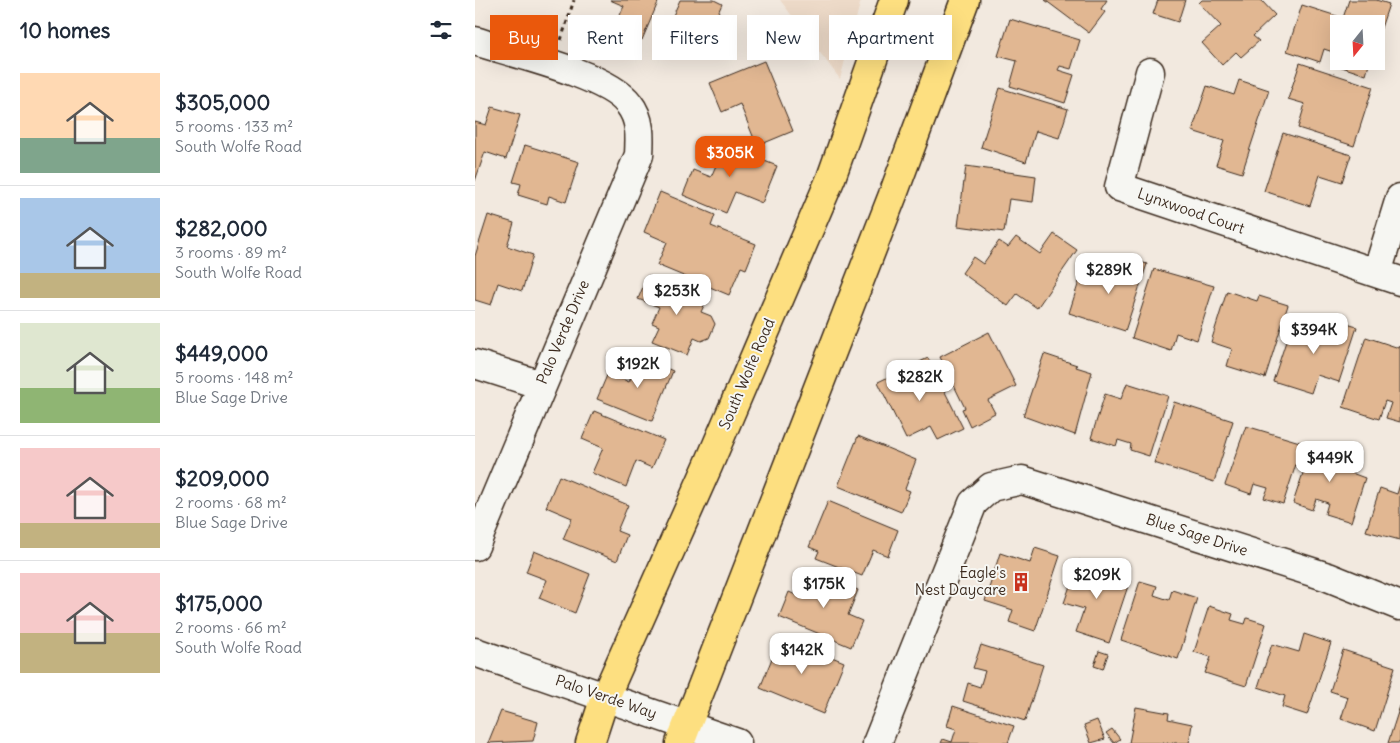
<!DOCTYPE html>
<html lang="en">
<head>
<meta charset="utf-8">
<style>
	:root { --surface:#fff; --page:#f6f6f7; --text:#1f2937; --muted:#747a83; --line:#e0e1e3; --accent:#ea580c }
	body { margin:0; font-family:Delius,sans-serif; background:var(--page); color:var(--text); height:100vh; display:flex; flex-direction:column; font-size:19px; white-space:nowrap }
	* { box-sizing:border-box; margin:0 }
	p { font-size:16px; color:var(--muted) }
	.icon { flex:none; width:28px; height:28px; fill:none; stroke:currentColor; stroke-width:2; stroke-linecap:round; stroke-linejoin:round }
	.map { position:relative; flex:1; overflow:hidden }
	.panel { display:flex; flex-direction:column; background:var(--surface); width:475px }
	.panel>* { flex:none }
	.banner { position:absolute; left:15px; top:15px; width:475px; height:45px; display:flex; gap:10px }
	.needle { width:32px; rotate:198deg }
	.fabs { position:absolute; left:855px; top:15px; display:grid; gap:10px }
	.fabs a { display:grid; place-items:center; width:55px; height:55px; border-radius:0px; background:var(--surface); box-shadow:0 5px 20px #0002; font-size:25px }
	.price { position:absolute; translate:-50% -42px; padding:0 11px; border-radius:10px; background:#fff; color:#222; font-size:16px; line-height:32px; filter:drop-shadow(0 1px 2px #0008) }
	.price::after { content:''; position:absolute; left:50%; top:30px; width:15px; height:11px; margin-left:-8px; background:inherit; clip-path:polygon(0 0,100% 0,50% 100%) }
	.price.on { background:var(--accent); color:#fff }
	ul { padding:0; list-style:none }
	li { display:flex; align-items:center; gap:15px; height:125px; padding:0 20px }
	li+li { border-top:1px solid var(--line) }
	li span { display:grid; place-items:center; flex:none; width:140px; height:100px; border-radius:0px; color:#555 }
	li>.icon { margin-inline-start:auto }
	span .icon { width:60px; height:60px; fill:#fffc; stroke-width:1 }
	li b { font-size:21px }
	h2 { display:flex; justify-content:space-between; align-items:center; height:60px; padding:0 20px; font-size:21px }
	.pill { padding:0 18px; border-radius:0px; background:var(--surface); box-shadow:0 5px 20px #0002; font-size:18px; line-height:45px }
	.pill.on { background:var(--accent); color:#fff }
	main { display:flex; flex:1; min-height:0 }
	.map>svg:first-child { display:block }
	.built { fill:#eddac8 }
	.building { fill:#e1b792; stroke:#3b2a1e }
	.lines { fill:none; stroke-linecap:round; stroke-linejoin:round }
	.minor-casing { stroke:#3b2a1e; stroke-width:31 }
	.major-casing { stroke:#3b2a1e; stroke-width:31 }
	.path { stroke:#3b2a1e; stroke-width:3; stroke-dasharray:4 4; stroke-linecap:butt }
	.minor { stroke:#f6f6f2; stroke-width:28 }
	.major { stroke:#fddf80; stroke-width:28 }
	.labels { text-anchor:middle; stroke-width:4; stroke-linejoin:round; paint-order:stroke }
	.street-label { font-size:15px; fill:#3b2a1e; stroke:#f6f6f2 }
	.poi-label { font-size:15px; fill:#3b2a1e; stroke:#f6f6f2; text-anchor:end }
</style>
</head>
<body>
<main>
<section class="panel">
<h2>10 homes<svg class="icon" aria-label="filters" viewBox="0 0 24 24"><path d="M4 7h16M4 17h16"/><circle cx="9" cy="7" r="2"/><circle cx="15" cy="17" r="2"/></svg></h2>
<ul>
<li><span style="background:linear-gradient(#ffd9b3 65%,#7fa58c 0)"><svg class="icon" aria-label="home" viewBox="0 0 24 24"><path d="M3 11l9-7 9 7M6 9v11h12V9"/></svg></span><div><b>$305,000</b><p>5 rooms · 133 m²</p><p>South Wolfe Road</p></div></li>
<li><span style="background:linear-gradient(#a9c7e8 75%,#c2b280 0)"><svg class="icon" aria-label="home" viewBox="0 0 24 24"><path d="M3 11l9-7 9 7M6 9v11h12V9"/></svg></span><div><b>$282,000</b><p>3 rooms · 89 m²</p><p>South Wolfe Road</p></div></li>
<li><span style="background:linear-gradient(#dfe7d0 65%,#8fb573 0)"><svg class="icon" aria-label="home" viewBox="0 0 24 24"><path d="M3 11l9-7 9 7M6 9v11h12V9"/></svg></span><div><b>$449,000</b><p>5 rooms · 148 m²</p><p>Blue Sage Drive</p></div></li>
<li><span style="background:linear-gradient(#f6c9c9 75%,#c2b280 0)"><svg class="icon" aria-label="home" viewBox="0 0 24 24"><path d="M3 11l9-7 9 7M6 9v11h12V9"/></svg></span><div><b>$209,000</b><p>2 rooms · 68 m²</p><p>Blue Sage Drive</p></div></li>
<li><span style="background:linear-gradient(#f6c9c9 60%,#c2b280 0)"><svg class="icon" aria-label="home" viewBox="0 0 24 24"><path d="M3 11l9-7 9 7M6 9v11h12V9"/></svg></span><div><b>$175,000</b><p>2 rooms · 66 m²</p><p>South Wolfe Road</p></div></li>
</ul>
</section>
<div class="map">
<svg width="925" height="743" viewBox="0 0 925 743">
	<rect width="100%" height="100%" fill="#f2e9df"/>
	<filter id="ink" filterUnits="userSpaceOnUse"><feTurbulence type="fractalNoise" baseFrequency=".02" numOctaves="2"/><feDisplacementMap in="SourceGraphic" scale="10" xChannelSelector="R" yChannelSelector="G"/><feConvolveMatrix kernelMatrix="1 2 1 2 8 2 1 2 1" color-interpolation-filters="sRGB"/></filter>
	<g filter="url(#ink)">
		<path class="built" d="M 305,0 L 386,0 L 365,79 Z"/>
		<path class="building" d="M 135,0 L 184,0 L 167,40 L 139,29 L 149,6 Z
			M 205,0 L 239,0 L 247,4 L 232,38 L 216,31 L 207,51 L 186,42 Z
			M 570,0 L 632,0 L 626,9 L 630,12 L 614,33 Z
			M 683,0 L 710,0 L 703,22 L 678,14 Z
			M 727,0 L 786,0 L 800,15 L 778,36 L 784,41 L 766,57 L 761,52 L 747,65 L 727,43 L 746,26 L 724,3 Z
			M 874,0 L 901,0 L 914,4 L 901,43 L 901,24 L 864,24 L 864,61 L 895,61 L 891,75 L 858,64 L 861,53 L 849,49 L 845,62 L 812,51 L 827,5 L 868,18 Z
			M 535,19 L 605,40 L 596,69 L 585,66 L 583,70 L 599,75 L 590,103 L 535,86 L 542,61 L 523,56 Z
			M 289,61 L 318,131 L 282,146 L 265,104 L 247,112 L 235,83 Z
			M 825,63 L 898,87 L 879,146 L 823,128 L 830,104 L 813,99 Z
			M 764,80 L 794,90 L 767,173 L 741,165 L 749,141 L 717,131 L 732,86 L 759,95 Z
			M 525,88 L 593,109 L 584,138 L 561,131 L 551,162 L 506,147 Z
			M 17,107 L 45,115 L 31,159 L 10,152 L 0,181 L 0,122 L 11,125 Z
			M 808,133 L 876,155 L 867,182 L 845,175 L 835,206 L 789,191 Z
			M 237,140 L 302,166 L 287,203 L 260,192 L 251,213 L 208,195 L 218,170 L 236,177 L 242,163 L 229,159 Z
			M 50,145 L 104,162 L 91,202 L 74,196 L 72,204 L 43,195 L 46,184 L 38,182 Z
			M 491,166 L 561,176 L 558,202 L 534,199 L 529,232 L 483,226 Z
			M 185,192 L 240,215 L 236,226 L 281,244 L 271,269 L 266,267 L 254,295 L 182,265 L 192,242 L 169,232 Z
			M 13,215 L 39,223 L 32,246 L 58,255 L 47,291 L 23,283 L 16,305 L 0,300 L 0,256 Z
			M 579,234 L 602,250 L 562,308 L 542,294 L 533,306 L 487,273 L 498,257 L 508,264 L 524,241 L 533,247 L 541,237 L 565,254 Z
			M 646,256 L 672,264 L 650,331 L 594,313 L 608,269 L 639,279 Z
			M 679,269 L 739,286 L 722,340 L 701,333 L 696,351 L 657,338 Z
			M 173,275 L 231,301 L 226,312 L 236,316 L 240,324 L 234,338 L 226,341 L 219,338 L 212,355 L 177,341 L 184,326 L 177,323 L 184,307 L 163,299 Z
			M 752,291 L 782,301 L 784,296 L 813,305 L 790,378 L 752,366 L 757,349 L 736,342 Z
			M 855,319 L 882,327 L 864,382 L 842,375 L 836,393 L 798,381 L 817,323 L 851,334 Z
			M 514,332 L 541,386 L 513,400 L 520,413 L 495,426 L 487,409 L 490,408 L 465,357 Z
			M 891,337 L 924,348 L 925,346 L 925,422 L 911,418 L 916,403 L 910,401 L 904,419 L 868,407 Z
			M 569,354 L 602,365 L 601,367 L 617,372 L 600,435 L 548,416 Z
			M 165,357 L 198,371 L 177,421 L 122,399 L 133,373 L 154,382 Z
			M 453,358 L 488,428 L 463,440 L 456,427 L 431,439 L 403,382 Z
			M 652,383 L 693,396 L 674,456 L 655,450 L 656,444 L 643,440 L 641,446 L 616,438 L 630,394 L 646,399 Z
			M 699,402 L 758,421 L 739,482 L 679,463 Z
			M 119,411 L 189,440 L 177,468 L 161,461 L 151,487 L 117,473 L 128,448 L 107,439 Z
			M 771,426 L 828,443 L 808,504 L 789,498 L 793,488 L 779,484 L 776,494 L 750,485 Z
			M 383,436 L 441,460 L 430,489 L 435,491 L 426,512 L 363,486 Z
			M 838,443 L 879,457 L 874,472 L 890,478 L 876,522 L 850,514 L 853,503 L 841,499 L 837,510 L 818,503 Z
			M 84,476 L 153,505 L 142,531 L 152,535 L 142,561 L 88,539 L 97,518 L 71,507 Z
			M 925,484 L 925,540 L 891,531 L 905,488 L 922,494 Z
			M 353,501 L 423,530 L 413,556 L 398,550 L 387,576 L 341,558 L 344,551 L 334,547 Z
			M 560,548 L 585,556 L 560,631 L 534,622 L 538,610 L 510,601 L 525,553 L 555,563 Z
			M 59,551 L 115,574 L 100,613 L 64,598 L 72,580 L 51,572 Z
			M 604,560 L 625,567 L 624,570 L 655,580 L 634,643 L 601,632 L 609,609 L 589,603 Z
			M 334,570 L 383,590 L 373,615 L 387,621 L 376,647 L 304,617 L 314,592 L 323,596 Z
			M 665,581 L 682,586 L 679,595 L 694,600 L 697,590 L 722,598 L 703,659 L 646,640 Z
			M 734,606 L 758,614 L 756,620 L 770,624 L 772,618 L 791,624 L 771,686 L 730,673 L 736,657 L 719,652 Z
			M 829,634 L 856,643 L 832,715 L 807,707 L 810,696 L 783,687 L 797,644 L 824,652 Z
			M 306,636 L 369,662 L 348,714 L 285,688 Z
			M 506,645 L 568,665 L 550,721 L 488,701 L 493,683 L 505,687 L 510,671 L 498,668 Z
			M 868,650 L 920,667 L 900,731 L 866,719 L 873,697 L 855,691 Z
			M 624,651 L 633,654 L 628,669 L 619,666 Z
			M 478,706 L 539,726 L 533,743 L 466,743 L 468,739 L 477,742 L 481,729 L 472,726 Z
			M 925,706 L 925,743 L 913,743 Z
			M 661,707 L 694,713 L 693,719 L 717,724 L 714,743 L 654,743 Z
			M 26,711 L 63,722 L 58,741 L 13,743 Z
			M 622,720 L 630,739 L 616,743 L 609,725 Z
			M 637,729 L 645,739 L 639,743 L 631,733 Z"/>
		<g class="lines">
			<g class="minor-casing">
				<path id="minor" d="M 0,41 C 37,53 133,75 154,104 C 166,119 165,137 164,155 L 0,546
					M 675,72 L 644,187 L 925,281
					M 902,273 L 925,198
					M 0,364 L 66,385
					M 0,652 L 262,743
					M 402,743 L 498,503 L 516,487 L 547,480 L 853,577 L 925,606"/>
			</g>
			<g class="major-casing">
				<path id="major" d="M 115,743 L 130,697 L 233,466 L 356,178 L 419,0
					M 205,743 L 419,192 L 490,0"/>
			</g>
			<path class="path" d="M 86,40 L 99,0"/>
			<use href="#minor" class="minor"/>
			<use href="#major" class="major"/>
		</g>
	</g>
	<defs>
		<g id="building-bare" transform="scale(1.5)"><path d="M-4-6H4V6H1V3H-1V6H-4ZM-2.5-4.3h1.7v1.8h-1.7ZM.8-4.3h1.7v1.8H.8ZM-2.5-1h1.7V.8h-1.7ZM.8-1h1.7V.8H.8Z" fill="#c8321e" stroke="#f6f6f2" stroke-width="2.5" paint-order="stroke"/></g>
	</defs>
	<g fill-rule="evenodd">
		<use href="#building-bare" x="546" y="582"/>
	</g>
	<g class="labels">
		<g class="street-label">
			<text transform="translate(716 211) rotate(19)" y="5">Lynxwood Court</text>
			<text transform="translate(88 332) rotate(-67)" y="5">Palo Verde Drive</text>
			<text transform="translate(272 374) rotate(-67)" y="5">South Wolfe Road</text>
			<text transform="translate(722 535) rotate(18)" y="5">Blue Sage Drive</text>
			<text transform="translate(131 697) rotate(19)" y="5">Palo Verde Way</text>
		</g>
		<g class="poi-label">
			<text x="531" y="578">Eagle's<tspan x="531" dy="17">Nest Daycare</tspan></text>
		</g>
	</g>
</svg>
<div class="fabs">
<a><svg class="needle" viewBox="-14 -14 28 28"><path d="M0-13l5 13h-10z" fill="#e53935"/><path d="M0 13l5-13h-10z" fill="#747a83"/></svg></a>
</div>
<b class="price on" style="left:255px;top:178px">$305K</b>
<b class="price" style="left:634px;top:295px">$289K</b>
<b class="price" style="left:202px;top:316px">$253K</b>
<b class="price" style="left:839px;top:355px">$394K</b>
<b class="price" style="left:163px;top:389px">$192K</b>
<b class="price" style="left:445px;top:402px">$282K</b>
<b class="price" style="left:855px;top:483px">$449K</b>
<b class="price" style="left:622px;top:600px">$209K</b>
<b class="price" style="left:349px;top:609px">$175K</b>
<b class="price" style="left:327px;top:675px">$142K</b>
<div class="banner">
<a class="pill on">Buy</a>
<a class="pill">Rent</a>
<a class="pill">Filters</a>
<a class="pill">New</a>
<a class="pill">Apartment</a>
</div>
</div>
</main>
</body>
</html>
